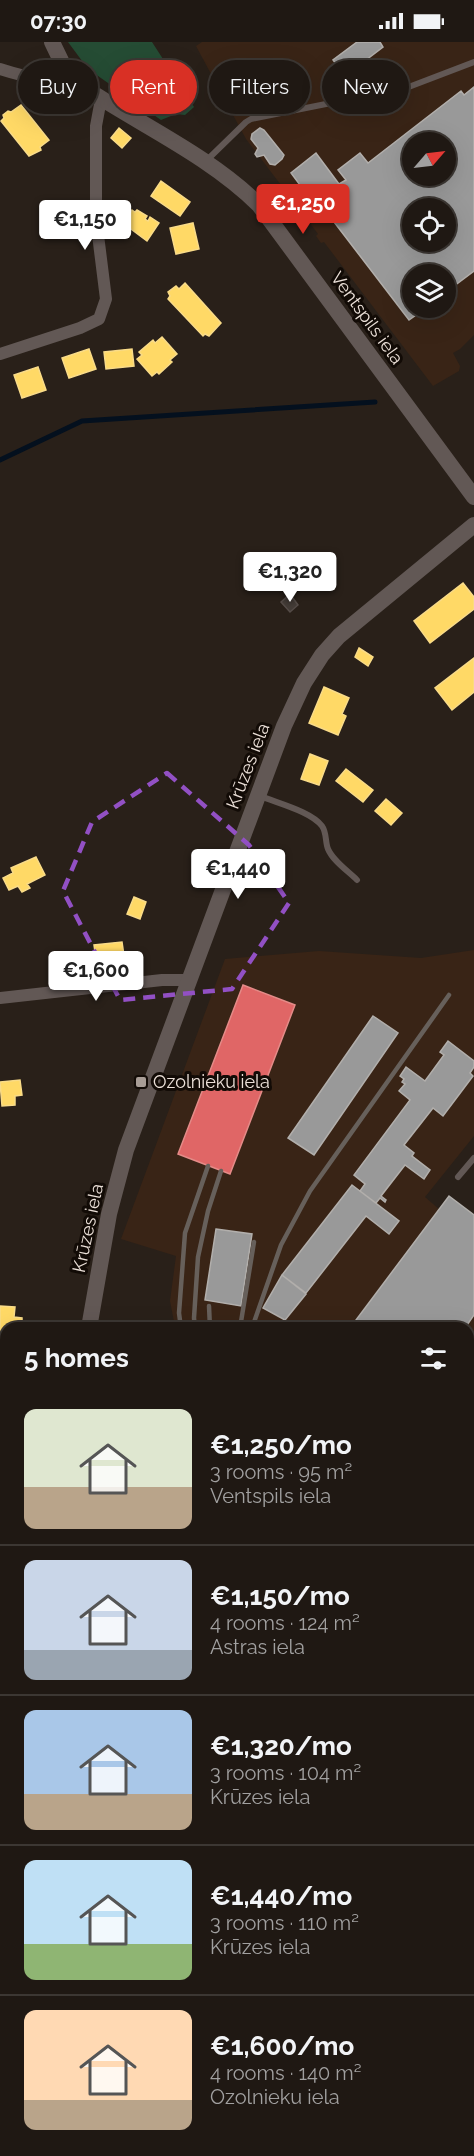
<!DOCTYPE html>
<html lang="en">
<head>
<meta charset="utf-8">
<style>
	:root { --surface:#1f1813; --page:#2c2521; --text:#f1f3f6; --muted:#a1a0a0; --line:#3c3733; --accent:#d93025 }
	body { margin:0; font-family:Raleway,sans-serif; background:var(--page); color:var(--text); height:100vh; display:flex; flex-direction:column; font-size:22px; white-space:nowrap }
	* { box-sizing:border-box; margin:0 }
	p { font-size:20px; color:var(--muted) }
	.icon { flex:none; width:33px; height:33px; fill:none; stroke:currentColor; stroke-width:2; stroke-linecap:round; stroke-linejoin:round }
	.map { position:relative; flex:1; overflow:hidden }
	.panel { position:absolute; left:0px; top:1280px; width:474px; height:836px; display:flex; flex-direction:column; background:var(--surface); border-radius:18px 18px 0 0; box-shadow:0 6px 24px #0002,0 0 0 2px var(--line) }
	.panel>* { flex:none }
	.guide { position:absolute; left:18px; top:18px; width:438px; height:54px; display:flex; gap:12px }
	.needle { width:39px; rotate:62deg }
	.buttons { position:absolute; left:402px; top:90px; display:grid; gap:12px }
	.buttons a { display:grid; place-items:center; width:54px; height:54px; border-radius:50%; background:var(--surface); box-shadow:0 6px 24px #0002,0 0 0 2px var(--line); font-size:30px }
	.price { position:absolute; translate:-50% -51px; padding:0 14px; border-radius:6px; background:#fff; color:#222; font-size:20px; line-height:39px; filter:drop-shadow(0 2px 3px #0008) }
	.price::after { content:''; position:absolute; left:50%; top:36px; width:18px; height:14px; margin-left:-9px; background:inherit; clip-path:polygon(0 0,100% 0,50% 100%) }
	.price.selected { background:var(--accent); color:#fff }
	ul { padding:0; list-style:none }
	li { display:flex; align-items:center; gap:18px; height:150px; padding:0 24px }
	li+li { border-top:2px solid var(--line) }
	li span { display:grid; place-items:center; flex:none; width:168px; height:120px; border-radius:12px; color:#555 }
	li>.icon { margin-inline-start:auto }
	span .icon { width:72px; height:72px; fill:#fffc; stroke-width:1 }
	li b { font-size:26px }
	h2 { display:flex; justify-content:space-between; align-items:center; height:72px; padding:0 24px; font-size:26px }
	.pill { padding:0 21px; border-radius:27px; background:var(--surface); box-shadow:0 6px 24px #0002,0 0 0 2px var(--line); font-size:21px; line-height:54px }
	.pill.selected { background:var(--accent); color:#fff }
	.status { display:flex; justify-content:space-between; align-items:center; height:42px; padding:0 30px; background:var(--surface); direction:ltr }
	.status svg { height:16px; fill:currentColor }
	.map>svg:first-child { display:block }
	.commercial { fill:#33242b }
	.built { fill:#392416; fill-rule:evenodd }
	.medical { fill:#32242e }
	.green { fill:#254c34 }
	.homes { fill:#ffd966; stroke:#f9db88; stroke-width:1.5 }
	.shops { fill:#e06666; stroke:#e48b88; stroke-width:1.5 }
	.industry { fill:#999; stroke:#b2afac; stroke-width:1.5; fill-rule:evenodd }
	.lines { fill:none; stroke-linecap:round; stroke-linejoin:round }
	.stream { stroke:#04101e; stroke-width:5 }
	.building { fill:#443c37; stroke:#554c48; stroke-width:1.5 }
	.service { stroke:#625855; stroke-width:6 }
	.minor { stroke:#625855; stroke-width:12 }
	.tertiary { stroke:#625855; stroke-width:16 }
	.rail { stroke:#67605b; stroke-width:4.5 }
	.marked { fill:none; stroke:#9250c4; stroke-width:4.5; stroke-dasharray:12 8; stroke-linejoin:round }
	.poi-dot { fill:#a89d96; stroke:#120b06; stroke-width:2 }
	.labels { text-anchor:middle; stroke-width:6; stroke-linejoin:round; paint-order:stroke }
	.street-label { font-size:18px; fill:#ece1d9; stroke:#120b06 }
	.poi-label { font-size:18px; fill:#ece1d9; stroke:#120b06; text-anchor:start }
</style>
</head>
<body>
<div class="status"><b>07:30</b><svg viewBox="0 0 49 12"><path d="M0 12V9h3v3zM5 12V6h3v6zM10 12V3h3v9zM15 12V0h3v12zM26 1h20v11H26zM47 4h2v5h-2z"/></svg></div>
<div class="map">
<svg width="474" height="2114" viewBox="0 0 474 2114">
	<rect width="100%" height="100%" fill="#292019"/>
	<path class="commercial" d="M 6,1930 L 6,1996 L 1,1993 L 0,1941 Z
		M 38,2109 L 116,2109 L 115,2114 L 37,2114 Z"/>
	<path class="built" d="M 202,0 L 474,0 L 474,293 L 460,307 L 453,311 L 460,324 L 459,329 L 433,344 L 324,200 L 321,201 L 316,194 L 318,192 L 246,97 L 196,4 ZM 412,100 L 446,100 L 446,134 L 412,134 ZM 412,166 L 446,166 L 446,200 L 412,200 ZM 412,232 L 446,232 L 446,266 L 412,266 Z
		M 474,908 L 474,1094 L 425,1155 L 440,1168 L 474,1173 L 474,1406 L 468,1416 L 468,1286 L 175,1285 L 170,1259 L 176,1214 L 121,1197 L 225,917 L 319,909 L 421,916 Z
		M 6,1415 L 6,1610 L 0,1609 L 0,1416 Z
		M 121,2109 L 167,2109 L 166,2114 L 120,2114 Z
		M 195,2109 L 393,2109 L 393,2114 L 195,2114 Z"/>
	<path class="medical" d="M 474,1554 L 474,1953 L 468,1950 L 468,1565 Z"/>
	<path class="green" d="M 68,0 L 152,0 L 194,65 L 185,73 L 176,72 L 161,78 L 88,27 Z
		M 468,1828 L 474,1852 L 474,1912 L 468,1908 Z
		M 468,2064 L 474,2066 L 474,2114 L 393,2114 L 393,2109 L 468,2109 Z"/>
	<path class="homes" d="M 21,63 L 49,98 L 40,105 L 41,108 L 29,114 L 1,79 L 4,76 L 3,73 L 8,69 L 11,70 Z
		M 119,86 L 131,96 L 122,106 L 111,96 Z
		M 161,139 L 190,160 L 180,174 L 151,154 Z
		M 132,168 L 135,170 L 137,168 L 147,174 L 145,177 L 148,179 L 150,175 L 159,181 L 147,199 L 123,181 Z
		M 193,181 L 199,207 L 176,212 L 170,186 Z
		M 185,241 L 221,281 L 209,294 L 205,292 L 203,294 L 168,257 L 170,254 L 168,250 L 176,244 L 179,247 Z
		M 162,295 L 177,312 L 170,318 L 172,320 L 159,332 L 157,330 L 152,334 L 137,317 L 142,313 L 139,310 L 153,298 L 155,301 Z
		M 89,307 L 96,327 L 69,336 L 62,316 Z
		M 132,307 L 134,324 L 106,327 L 104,310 Z
		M 38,325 L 46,348 L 22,356 L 14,333 Z
		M 463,541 L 474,555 L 474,567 L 430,601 L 414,579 Z
		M 359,606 L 373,615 L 368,624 L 355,615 Z
		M 474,616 L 474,650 L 452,668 L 435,646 Z
		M 324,645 L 349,656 L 342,672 L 346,674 L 338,693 L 309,681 Z
		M 310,712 L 328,719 L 319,743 L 301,737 Z
		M 346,727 L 373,748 L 363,760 L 336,739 Z
		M 386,757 L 402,771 L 391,783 L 375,769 Z
		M 36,815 L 45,833 L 27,842 L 30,846 L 22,850 L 18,844 L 9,848 L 3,836 L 13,831 L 11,826 Z
		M 134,855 L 146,860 L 140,877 L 127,872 Z
		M 122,900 L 125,920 L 112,922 L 112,925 L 105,926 L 97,924 L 94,903 Z
		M 20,1038 L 22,1053 L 15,1054 L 15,1063 L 2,1064 L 0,1040 Z
		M 0,1264 L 15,1265 L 14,1275 L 22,1276 L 22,1286 L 6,1286 L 6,1301 L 0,1301 Z
		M 2,2016 L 6,2019 L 3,2025 L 6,2028 L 6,2038 L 0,2045 L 0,2018 Z"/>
	<path class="shops" d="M 243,943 L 295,963 L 230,1132 L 178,1112 Z
		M 47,2109 L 78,2109 L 76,2114 L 46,2114 Z"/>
	<path class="industry" d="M 357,0 L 380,0 L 383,5 L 345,34 L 333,18 Z
		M 474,45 L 474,229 L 446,250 L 446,232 L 412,232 L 412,266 L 426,266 L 409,278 L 318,159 L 314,162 L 291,131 L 316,111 L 339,142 L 346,138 L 338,128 L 360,111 L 368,121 L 461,49 L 464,53 ZM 412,100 L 446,100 L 446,134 L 412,134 ZM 412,166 L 446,166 L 446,200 L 412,200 Z
		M 260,86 L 264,88 L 284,113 L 282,117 L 275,123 L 270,122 L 264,113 L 257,115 L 255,112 L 258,106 L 251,97 L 252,92 Z
		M 373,974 L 398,991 L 314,1113 L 288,1096 Z
		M 448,999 L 474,1019 L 474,1025 L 470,1031 L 473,1034 L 443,1074 L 433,1066 L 404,1103 L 414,1111 L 412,1114 L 430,1128 L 424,1137 L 405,1123 L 381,1154 L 386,1158 L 385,1160 L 380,1156 L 376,1161 L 360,1149 L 365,1142 L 354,1133 L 410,1058 L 399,1049 L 405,1042 L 402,1040 L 404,1037 L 400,1034 L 406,1025 L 425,1039 L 444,1013 L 440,1010 Z
		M 352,1143 L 399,1179 L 389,1192 L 366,1174 L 306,1251 L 282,1233 Z
		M 449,1154 L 474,1173 L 474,1273 L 465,1286 L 350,1286 Z
		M 216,1187 L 252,1192 L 241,1264 L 205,1258 Z
		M 282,1233 L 306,1252 L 285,1278 L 263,1266 Z
		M 0,1431 L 6,1432 L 6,1449 L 0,1448 Z
		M 0,1503 L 6,1504 L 6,1518 L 0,1517 Z"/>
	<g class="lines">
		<path class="stream" d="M 0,418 L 82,379 L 375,360"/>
	</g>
	<path class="building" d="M 290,552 L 298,563 L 290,570 L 281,560 Z"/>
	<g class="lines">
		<path class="service" d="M 206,119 L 246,80 L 251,77 L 406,46 L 474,20
			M 258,753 C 276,761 311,769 322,784 C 327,791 325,800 328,807 C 333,819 348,829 357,838
			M 458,1135 L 474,1116
			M 0,1479 L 6,1481
			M 468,1642 L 474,1633
			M 468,1681 L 474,1686
			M 468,1721 L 474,1725
			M 468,1783 L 474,1787
			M 468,1818 L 474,1806
			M 251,2109 L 252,2114
			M 364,2114 L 365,2109"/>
		<path class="minor" d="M 0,27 C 25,35 40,40 65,27
			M 0,312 L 80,286 L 99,277 L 106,257 L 96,177 L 96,84 L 101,57
			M 0,956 L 162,938 L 190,938
			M 468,1515 L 474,1506"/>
		<path class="tertiary" d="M 52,0 L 65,27 L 79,42 C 138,82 207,112 259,163 L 474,455
			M 89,1286 L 109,1172 L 126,1108 L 284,684 L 304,641 L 322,613 L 339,594 L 474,483
			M 0,1858 L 6,1859
			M 468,1983 L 474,1986"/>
		<path class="rail" d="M 209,1264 L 210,1286
			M 181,1286 L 179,1271 L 185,1191 L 208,1124
			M 195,1286 L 194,1276 L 198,1215 L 208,1169 L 221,1129
			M 240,1286 L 254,1200
			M 252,1286 L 281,1203 L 310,1149 L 449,953
			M 468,1358 L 474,1349
			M 468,1377 L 474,1369
			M 468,1399 L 474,1390
			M 146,2114 L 147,2109
			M 157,2114 L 158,2109"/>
	</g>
	<path class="marked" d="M 167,731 L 249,803 L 289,861 L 232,947 L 120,958 L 63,849 L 92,780 Z"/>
	<rect class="poi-dot" x="135" y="1034" width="12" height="12" rx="3"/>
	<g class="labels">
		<g class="street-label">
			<text transform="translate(367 276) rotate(54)" y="6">Ventspils iela</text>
			<text transform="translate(248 724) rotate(-69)" y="6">Krūzes iela</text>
			<text transform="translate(88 1186) rotate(-78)" y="6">Krūzes iela</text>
		</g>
		<g class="poi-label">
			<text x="153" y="1046">Ozolnieku iela</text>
		</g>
	</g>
</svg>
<div class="buttons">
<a><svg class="needle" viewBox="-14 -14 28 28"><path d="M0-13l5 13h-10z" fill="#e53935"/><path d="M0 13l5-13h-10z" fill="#a1a0a0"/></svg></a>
<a><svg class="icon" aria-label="locate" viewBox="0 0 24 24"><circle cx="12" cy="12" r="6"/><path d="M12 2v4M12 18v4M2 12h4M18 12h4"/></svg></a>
<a><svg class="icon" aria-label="layers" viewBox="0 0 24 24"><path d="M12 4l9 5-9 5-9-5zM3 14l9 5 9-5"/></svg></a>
</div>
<b class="price selected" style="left:303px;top:193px">€1,250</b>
<b class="price" style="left:85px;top:209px">€1,150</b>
<b class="price" style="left:290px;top:561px">€1,320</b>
<b class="price" style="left:238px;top:858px">€1,440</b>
<b class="price" style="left:96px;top:960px">€1,600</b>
<div class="guide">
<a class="pill">Buy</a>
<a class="pill selected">Rent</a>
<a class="pill">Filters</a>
<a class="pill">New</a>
</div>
<section class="panel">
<h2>5 homes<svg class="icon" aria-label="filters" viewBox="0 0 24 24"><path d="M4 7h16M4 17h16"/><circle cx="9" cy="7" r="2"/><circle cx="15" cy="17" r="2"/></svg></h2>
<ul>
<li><span style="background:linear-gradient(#dfe7d0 65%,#b9a48a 0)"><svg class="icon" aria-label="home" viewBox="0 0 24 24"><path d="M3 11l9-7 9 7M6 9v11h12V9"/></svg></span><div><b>€1,250/mo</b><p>3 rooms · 95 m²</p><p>Ventspils iela</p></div></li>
<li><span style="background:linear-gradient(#c9d6e8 75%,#9aa5b1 0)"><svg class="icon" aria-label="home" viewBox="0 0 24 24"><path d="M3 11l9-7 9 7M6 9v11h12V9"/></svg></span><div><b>€1,150/mo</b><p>4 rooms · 124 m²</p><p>Astras iela</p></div></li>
<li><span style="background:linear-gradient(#a9c7e8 70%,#b9a48a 0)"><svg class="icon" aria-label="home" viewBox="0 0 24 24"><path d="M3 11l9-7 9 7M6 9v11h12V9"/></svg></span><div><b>€1,320/mo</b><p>3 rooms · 104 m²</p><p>Krūzes iela</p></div></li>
<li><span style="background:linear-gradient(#bfe0f5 70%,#8fb573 0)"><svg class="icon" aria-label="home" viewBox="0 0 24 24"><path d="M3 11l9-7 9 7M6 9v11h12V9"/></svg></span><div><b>€1,440/mo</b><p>3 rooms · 110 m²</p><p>Krūzes iela</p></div></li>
<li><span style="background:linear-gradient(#ffd9b3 75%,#b9a48a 0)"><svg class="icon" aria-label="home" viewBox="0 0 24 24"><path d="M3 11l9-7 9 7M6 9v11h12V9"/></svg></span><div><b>€1,600/mo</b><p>4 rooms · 140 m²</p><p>Ozolnieku iela</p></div></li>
</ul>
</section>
</div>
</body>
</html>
